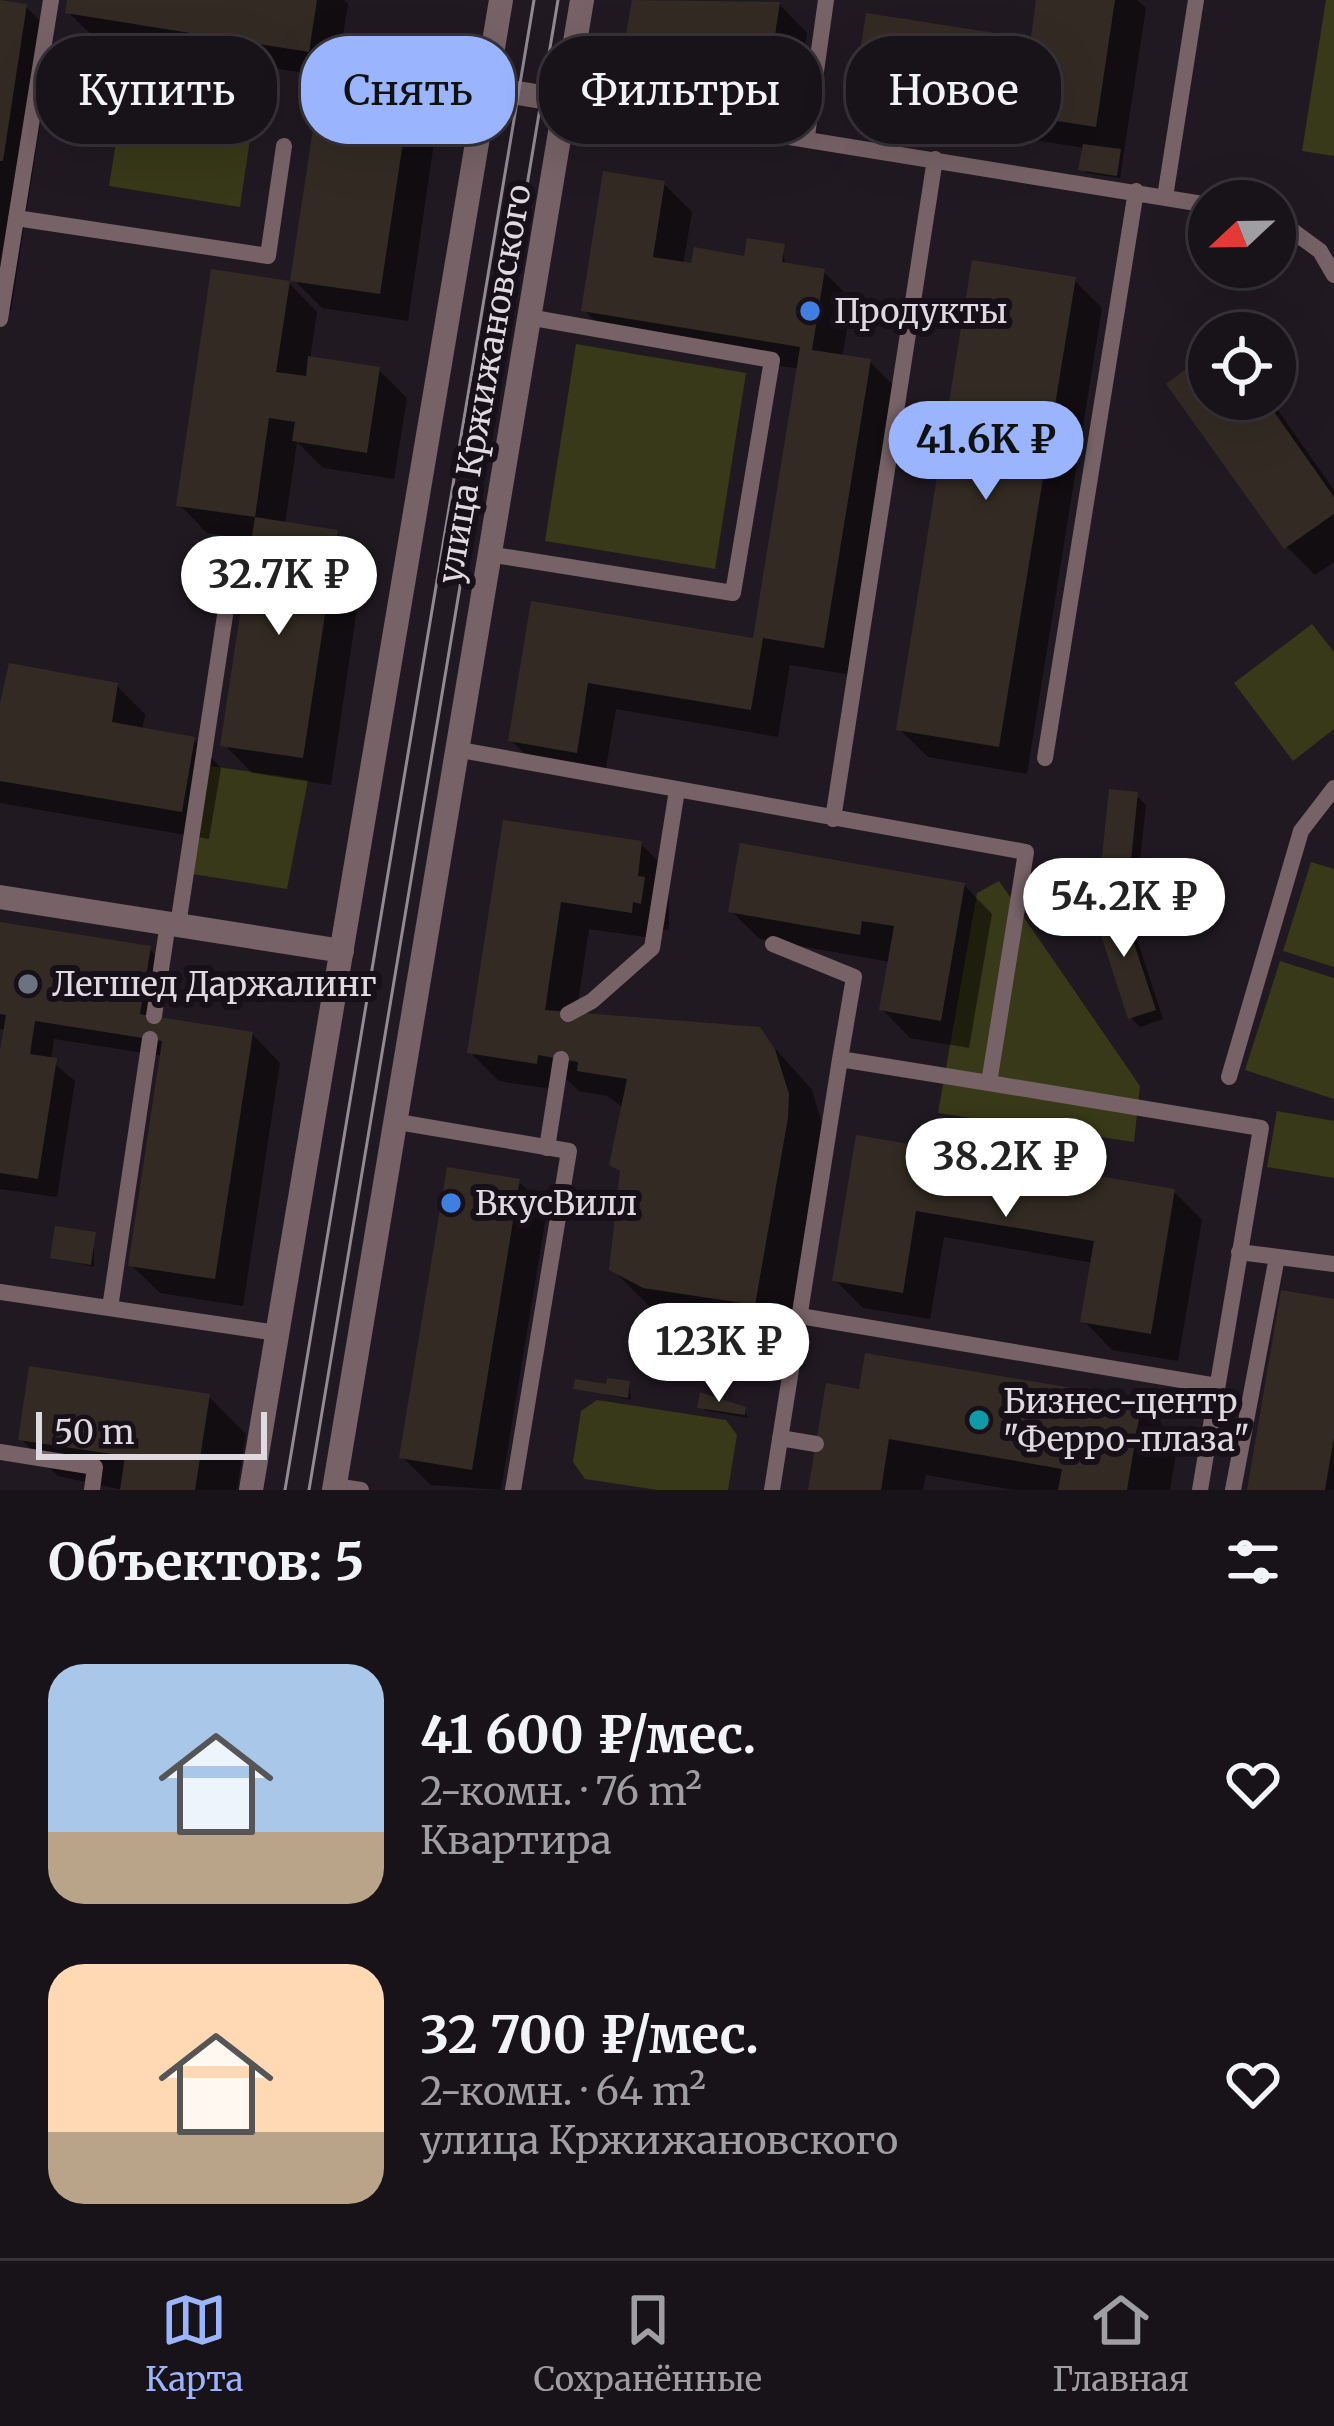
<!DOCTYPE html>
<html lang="ru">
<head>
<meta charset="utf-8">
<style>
	:root { --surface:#181319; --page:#252026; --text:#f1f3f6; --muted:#9f9ea2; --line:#363238; --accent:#9ab5fd }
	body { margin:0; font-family:Merriweather,serif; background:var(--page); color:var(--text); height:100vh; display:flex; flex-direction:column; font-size:45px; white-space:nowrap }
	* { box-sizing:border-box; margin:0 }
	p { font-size:39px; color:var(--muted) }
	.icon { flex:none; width:66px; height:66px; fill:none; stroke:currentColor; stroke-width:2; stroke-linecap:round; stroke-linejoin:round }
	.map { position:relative; height:1490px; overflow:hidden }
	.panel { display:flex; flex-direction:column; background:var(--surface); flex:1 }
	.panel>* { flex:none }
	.top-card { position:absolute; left:36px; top:36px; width:1263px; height:108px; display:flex; gap:24px }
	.needle { width:78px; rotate:248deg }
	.fabs { position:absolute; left:1188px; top:180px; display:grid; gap:24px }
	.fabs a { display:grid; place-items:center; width:108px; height:108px; border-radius:50%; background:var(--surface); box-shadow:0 12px 48px #0002,0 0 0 3px var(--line); font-size:60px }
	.scale { position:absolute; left:36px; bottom:30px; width:231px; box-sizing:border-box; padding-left:12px; border:6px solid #dfdadf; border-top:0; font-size:33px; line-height:42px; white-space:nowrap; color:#dfdadf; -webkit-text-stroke:9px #171018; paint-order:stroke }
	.price { position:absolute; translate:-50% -102px; padding:0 27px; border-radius:42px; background:#fff; color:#222; font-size:39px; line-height:78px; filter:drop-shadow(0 3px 6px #0008) }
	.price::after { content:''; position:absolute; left:50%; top:72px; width:36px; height:27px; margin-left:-18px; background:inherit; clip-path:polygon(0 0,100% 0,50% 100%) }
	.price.selected { background:var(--accent); color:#111 }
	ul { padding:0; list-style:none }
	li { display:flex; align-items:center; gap:36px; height:300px; padding:0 48px }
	li span { display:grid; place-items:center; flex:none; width:336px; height:240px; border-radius:36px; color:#555 }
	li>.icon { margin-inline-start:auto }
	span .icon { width:144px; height:144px; fill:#fffc; stroke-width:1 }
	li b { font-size:51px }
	h2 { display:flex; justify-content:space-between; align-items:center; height:144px; padding:0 48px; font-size:51px }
	.chip { padding:0 42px; border-radius:48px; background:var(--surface); box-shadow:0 12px 48px #0002,0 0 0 3px var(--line); font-size:42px; line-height:108px }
	.chip.selected { background:var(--accent); color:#111 }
	.menu { display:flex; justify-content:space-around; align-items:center; height:168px; border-top:3px solid var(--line); background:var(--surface); font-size:33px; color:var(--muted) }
	.menu a { display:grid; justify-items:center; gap:6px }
	.menu .selected { color:var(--accent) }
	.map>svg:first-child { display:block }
	.green { fill:#383918 }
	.shadow { fill:#0007 }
	.building { fill:#332b23 }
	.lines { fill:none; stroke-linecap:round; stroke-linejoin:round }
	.service { stroke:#766267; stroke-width:16 }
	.minor { stroke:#766267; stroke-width:24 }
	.tertiary { stroke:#766267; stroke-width:24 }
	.tram { stroke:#918b91; stroke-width:3 }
	.shop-dot { fill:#3f7fe0; stroke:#171018; stroke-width:4.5 }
	.worship-dot { fill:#6b7280; stroke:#171018; stroke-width:4.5 }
	.culture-dot { fill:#0f9aa8; stroke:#171018; stroke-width:4.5 }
	.labels { text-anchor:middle; stroke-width:12; stroke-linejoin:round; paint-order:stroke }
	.poi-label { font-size:33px; fill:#dfdadf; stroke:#171018; text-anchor:start }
	.street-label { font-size:33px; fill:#dfdadf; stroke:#171018 }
</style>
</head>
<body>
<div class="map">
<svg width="1334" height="1490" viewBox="0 0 1334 1490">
	<rect width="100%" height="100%" fill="#201921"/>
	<path class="green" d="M 1326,0 L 1334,0 L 1334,156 L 1302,151 Z
		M 121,111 L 251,132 L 240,207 L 109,186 Z
		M 576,344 L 746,373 L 715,569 L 545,541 Z
		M 1312,624 L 1334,652 L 1334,729 L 1293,761 L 1234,683 Z
		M 210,766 L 308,780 L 287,889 L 192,874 Z
		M 1311,862 L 1334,869 L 1334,967 L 1283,951 Z
		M 999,881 L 1140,1086 L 1134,1142 L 938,1113 L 977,893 Z
		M 1280,961 L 1334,978 L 1334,1099 L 1245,1070 Z
		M 1277,1111 L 1334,1121 L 1334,1178 L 1267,1167 Z
		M 597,1400 L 726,1420 L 737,1435 L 728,1490 L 658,1490 L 585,1479 L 573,1462 L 581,1411 Z"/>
	<path class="shadow" d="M 70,0 L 344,0 L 348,4 L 339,62 L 412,73 L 440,101 L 408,321 L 322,308 L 293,279 L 324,76 L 97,40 L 68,12 Z
		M 635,0 L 779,4 L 807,33 L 796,101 L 655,78 L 627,50 Z
		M 1040,0 L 1137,0 L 1146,8 L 1120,178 L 1086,173 L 1085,148 L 885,117 L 857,88 L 1007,38 L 1015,46 L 1032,49 Z
		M 0,3 L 26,7 L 54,35 L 11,311 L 0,310 Z
		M 664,184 L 692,212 L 683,265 L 746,259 L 783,247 L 785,265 L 824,272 L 852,300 L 842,358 L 870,362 L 898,390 L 852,675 L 790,665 L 778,737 L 616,709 L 604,779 L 539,768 L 511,740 L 534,604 L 756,642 L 800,369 L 612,338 L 584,310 Z
		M 1074,280 L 1102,308 L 1027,774 L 928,757 L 899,729 Z
		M 289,283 L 317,312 L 310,359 L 379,370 L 407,398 L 394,479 L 323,468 L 297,442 L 285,525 L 336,533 L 364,561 L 331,785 L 252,773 L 224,744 L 254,540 L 207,533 L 179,504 Z
		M 1209,356 L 1209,399 L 1270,399 L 1334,490 L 1334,562 L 1315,575 L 1287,547 L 1170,384 Z
		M 117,686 L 145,714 L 142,730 L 193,739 L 221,768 L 209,839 L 0,803 L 0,706 Z
		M 1136,795 L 1146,805 L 1136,897 L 1112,895 L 1102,885 Z
		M 506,823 L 641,844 L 669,872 L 669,930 L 660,929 L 659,939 L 589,929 L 576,1016 L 758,1029 L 812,1090 L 825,1134 L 792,1341 L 684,1325 L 650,1307 L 612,1269 L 623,1174 L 612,1164 L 624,1108 L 607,1096 L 579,1091 L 566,1079 L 564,1091 L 499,1081 L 470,1052 Z
		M 964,885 L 992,914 L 969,1048 L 910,1038 L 882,1009 L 890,962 L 760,939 L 731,911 Z
		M 1119,905 L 1129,914 L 1163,1019 L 1140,1027 L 1130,1017 Z
		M 0,926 L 149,949 L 169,968 L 161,1020 L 252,1034 L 280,1063 L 243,1306 L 160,1293 L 131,1265 L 163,1056 L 54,1039 L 51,1061 L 75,1081 L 57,1197 L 0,1189 L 0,1053 L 6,1030 L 0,1029 Z
		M 858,1139 L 1174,1192 L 1202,1220 L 1178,1361 L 1112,1350 L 1084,1321 L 1093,1263 L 944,1237 L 930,1319 L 863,1308 L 835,1280 Z
		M 519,1182 L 547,1210 L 501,1490 L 431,1485 L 402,1457 Z
		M 94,1235 L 94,1267 L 53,1257 Z
		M 1334,1303 L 1334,1490 L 1250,1490 Z
		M 629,1384 L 631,1400 L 577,1388 L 608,1388 Z
		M 862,1392 L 1141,1403 L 1178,1441 L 1170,1490 L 1014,1490 L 926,1475 L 923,1490 L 811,1490 Z
		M 702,1395 L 745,1410 L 748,1418 L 704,1410 Z
		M 208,1396 L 246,1434 L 237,1490 L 123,1490 L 58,1476 L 21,1439 Z"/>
	<path class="building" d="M 0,0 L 27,4 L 3,161 L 0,161 Z
		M 67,0 L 317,0 L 309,52 L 65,13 Z
		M 632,0 L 780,2 L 769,74 L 623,51 Z
		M 1036,0 L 1115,0 L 1096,127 L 854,90 L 866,13 L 1008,35 L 1007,42 L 1030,45 Z
		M 324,56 L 414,70 L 380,294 L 290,281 Z
		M 1083,144 L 1121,149 L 1117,176 L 1078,170 Z
		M 603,171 L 665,181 L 653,257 L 691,263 L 694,247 L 744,256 L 747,238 L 785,244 L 782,262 L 825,269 L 812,350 L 871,359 L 824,648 L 763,638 L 751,710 L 588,683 L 577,753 L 508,741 L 531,601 L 753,638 L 800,347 L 581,311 Z
		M 972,260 L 1076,277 L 999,747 L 896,730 Z
		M 211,269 L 290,281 L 276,372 L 306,376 L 308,356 L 380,367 L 367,453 L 292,441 L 295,422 L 269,418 L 255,517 L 176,506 Z
		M 1209,352 L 1209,399 L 1265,399 L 1334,497 L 1334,514 L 1284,549 L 1166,384 Z
		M 255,517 L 338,530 L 303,758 L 220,746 Z
		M 9,663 L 118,683 L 112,722 L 195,737 L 182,812 L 0,781 L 0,703 Z
		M 1109,789 L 1138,792 L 1128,890 L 1099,886 Z
		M 503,820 L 642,841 L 638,876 L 645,877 L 641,904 L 633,902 L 632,913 L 561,902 L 545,1010 L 760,1027 L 775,1049 L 789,1094 L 788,1118 L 755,1305 L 643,1288 L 609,1270 L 620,1171 L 609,1165 L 627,1079 L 577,1071 L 578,1062 L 538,1055 L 537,1064 L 467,1053 Z
		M 740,843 L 965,883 L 941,1021 L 879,1010 L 894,926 L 862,921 L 860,935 L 728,912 Z
		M 1120,901 L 1156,1010 L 1128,1019 L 1093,910 Z
		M 0,922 L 151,946 L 140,1014 L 253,1032 L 215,1279 L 128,1266 L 162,1041 L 35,1021 L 30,1054 L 57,1058 L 38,1179 L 0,1173 L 0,1050 L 6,1015 L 0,1014 Z
		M 856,1135 L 1175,1189 L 1151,1334 L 1080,1322 L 1094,1241 L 916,1211 L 903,1293 L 832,1281 Z
		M 447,1167 L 520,1179 L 472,1470 L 399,1458 Z
		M 55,1226 L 96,1232 L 91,1265 L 50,1258 Z
		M 1281,1290 L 1334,1299 L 1334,1437 L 1325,1490 L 1247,1490 Z
		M 865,1353 L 1142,1400 L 1127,1490 L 1058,1490 L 1062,1469 L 889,1439 L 881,1490 L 808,1490 L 826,1383 L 859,1389 Z
		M 29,1366 L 210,1394 L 195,1490 L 120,1490 L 125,1456 L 18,1440 Z
		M 607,1378 L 630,1381 L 628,1398 L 573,1389 L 575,1379 L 606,1384 Z
		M 700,1392 L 746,1407 L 745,1415 L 697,1408 Z"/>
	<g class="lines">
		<path class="service" d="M 566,101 L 1209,205
			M 807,136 L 826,0
			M 1165,197 L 1196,0
			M 16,218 L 268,256 L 284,146
			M 1275,218 L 1320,251 L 1334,275
			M 0,319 L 51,0
			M 488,554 L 733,593 L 772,360 L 528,317
			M 455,749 L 1026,852 L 989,1083 L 1261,1128 L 1200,1490
			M 1045,758 L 1136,191
			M 833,819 L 935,159
			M 178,925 L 234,556
			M 773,944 L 854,977 L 840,1059
			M 568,1014 L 592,1001 L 652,948 L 677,790
			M 154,1016 L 168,923
			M 1229,1077 L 1301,831 L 1334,788
			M 398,1122 L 569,1151 L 513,1490
			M 547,1148 L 561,1059
			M 1239,1252 L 1334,1264
			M 0,1292 L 277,1333
			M 110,1308 L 150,1039
			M 800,1316 L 1217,1386
			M 780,1438 L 816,1444
			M 0,1452 L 95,1467 L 92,1490
			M 335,1486 L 361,1490
			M 772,1490 L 840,1059 L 989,1083
			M 1233,1490 L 1277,1257"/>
		<path class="minor" d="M 0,897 L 342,951"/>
		<path class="tertiary" d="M 487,88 L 566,101
			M 251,1490 L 501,0
			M 334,1490 L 582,0"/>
		<path class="tram" d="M 285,1490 L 534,0
			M 309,1490 L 558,0"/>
	</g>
	<g class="shop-dot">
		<circle cx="810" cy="311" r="12"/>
		<circle cx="451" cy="1203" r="12"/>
	</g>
	<circle class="worship-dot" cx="28" cy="984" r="12"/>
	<circle class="culture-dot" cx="979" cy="1420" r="12"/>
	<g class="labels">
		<g class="poi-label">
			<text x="834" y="323">Продукты</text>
			<text x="52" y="996">Легшед Даржалинг</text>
			<text x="475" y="1215">ВкусВилл</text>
			<text x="1003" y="1413">Бизнес-центр<tspan x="1003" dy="38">"Ферро-плаза"</tspan></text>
		</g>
		<g class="street-label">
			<text transform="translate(484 384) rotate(-80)" y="12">улица Кржижановского</text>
		</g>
	</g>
</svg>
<div class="fabs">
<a><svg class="needle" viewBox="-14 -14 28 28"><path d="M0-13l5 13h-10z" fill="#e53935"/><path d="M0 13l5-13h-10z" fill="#9f9ea2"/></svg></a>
<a><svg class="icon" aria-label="locate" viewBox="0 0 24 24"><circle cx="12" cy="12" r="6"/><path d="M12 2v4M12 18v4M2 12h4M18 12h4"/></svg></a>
</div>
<div class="scale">50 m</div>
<b class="price selected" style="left:986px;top:503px">41.6K ₽</b>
<b class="price" style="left:279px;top:638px">32.7K ₽</b>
<b class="price" style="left:1124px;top:960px">54.2K ₽</b>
<b class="price" style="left:1006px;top:1220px">38.2K ₽</b>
<b class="price" style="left:719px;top:1405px">123K ₽</b>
<div class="top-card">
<a class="chip">Купить</a>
<a class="chip selected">Снять</a>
<a class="chip">Фильтры</a>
<a class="chip">Новое</a>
</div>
</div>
<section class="panel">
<h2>Объектов: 5<svg class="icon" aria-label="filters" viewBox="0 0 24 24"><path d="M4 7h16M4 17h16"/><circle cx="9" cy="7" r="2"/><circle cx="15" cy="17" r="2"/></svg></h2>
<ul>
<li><span style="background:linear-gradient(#a9c7e8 70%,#b9a48a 0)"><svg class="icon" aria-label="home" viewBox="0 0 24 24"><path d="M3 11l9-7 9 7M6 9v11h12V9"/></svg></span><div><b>41 600 ₽/мес.</b><p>2-комн. · 76 m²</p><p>Квартира</p></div><svg class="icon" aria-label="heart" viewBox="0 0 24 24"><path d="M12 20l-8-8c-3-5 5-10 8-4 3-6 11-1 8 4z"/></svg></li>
<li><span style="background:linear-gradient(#ffd9b3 70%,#b9a48a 0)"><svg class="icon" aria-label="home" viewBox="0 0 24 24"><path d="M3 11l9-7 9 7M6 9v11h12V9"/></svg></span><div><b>32 700 ₽/мес.</b><p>2-комн. · 64 m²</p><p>улица Кржижановского</p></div><svg class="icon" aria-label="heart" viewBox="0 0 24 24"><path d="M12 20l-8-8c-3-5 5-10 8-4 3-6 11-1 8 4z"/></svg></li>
</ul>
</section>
<nav class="menu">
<a class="selected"><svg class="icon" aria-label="map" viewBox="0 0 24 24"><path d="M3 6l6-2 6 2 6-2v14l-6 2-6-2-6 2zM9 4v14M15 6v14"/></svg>Карта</a>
<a><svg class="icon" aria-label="saved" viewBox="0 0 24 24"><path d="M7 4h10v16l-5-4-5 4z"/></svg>Сохранённые</a>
<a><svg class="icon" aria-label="home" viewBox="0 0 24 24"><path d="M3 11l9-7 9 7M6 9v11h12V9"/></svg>Главная</a>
</nav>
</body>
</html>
